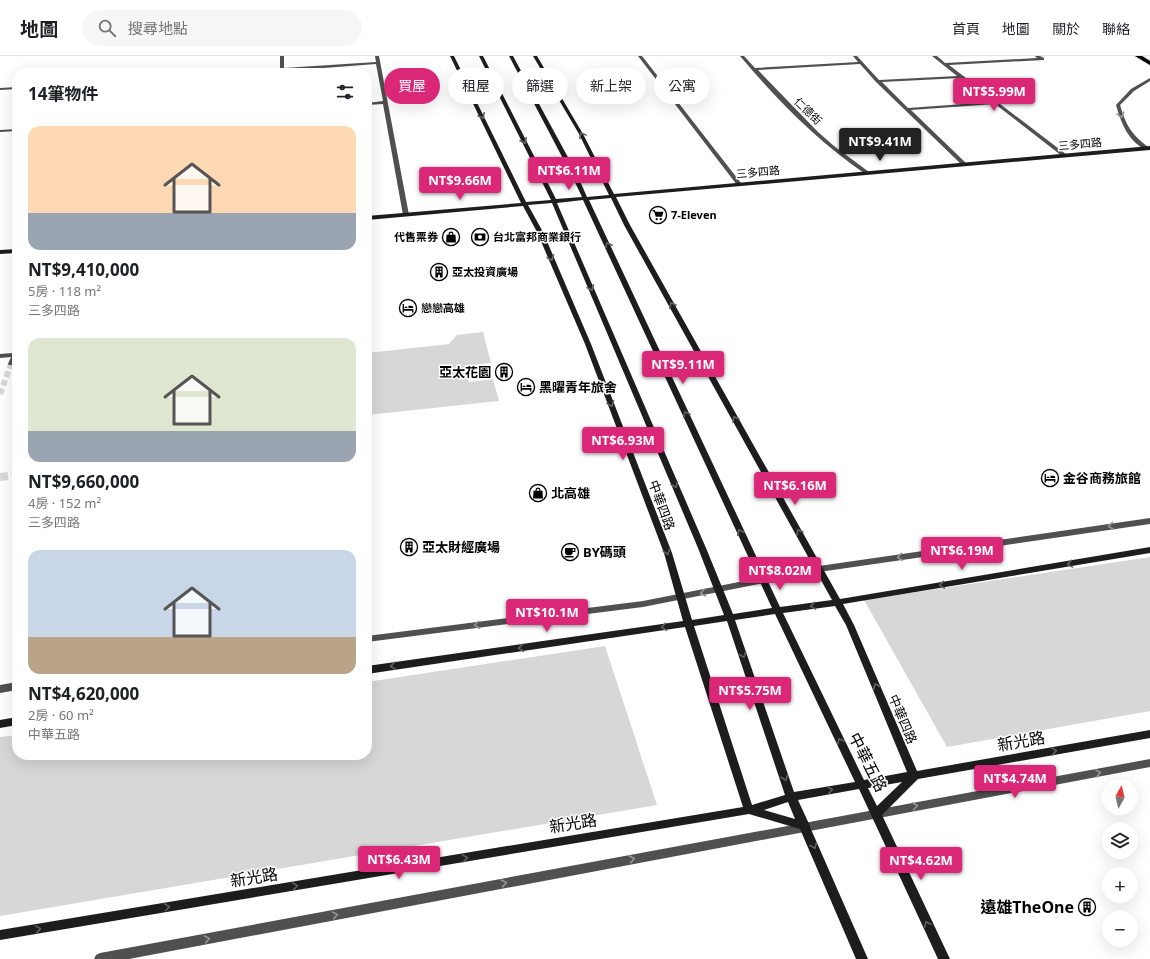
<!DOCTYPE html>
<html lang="zh-TW">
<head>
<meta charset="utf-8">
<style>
	:root { --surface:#fff; --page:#f6f6f6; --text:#202124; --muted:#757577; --line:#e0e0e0; --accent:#db2777 }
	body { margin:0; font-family:"Noto Sans","Noto Sans TC",sans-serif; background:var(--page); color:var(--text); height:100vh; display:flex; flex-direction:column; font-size:15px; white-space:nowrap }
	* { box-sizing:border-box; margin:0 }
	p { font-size:13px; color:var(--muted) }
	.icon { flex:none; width:22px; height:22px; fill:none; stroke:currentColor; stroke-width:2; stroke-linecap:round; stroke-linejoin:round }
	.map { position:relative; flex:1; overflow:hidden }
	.drawer { position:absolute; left:12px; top:12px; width:360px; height:692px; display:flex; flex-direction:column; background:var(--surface); border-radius:16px; box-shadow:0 4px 16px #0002 }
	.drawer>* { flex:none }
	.guide { position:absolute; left:384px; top:12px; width:380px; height:36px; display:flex; gap:8px }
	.needle { width:26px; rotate:8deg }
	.fabs { position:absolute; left:1102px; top:723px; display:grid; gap:8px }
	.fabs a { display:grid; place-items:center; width:36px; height:36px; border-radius:50%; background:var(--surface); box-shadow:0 4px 16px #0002; font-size:20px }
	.price { position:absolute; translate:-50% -34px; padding:0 9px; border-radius:4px; background:var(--accent); color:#fff; font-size:13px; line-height:26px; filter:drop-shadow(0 1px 2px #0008) }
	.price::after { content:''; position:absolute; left:50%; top:24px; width:12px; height:9px; margin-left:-6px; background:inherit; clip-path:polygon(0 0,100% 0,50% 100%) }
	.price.selected { background:#222; color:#fff }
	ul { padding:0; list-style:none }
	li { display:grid; align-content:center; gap:8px; height:212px; padding:0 16px }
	li span { display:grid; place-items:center; height:124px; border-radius:12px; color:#555 }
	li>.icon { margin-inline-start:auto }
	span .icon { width:72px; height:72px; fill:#fffc; stroke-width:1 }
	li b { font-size:17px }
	h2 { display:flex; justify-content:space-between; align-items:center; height:48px; padding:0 16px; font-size:17px }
	.chip { padding:0 14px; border-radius:18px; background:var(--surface); box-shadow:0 4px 16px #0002; font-size:14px; line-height:36px }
	.chip.selected { background:var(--accent); color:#fff }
	header { display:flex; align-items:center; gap:24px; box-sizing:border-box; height:56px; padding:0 20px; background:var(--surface); border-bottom:1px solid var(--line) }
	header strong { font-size:19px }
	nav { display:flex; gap:22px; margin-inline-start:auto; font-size:14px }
	.search { width:280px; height:36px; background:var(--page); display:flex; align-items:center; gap:10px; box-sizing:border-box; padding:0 14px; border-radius:22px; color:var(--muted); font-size:15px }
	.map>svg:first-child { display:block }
	.green { fill:#d7d7d7 }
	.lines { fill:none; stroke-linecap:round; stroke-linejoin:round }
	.street-tunnel-far1 { stroke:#d9d9d9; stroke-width:6; stroke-dasharray:6 3; stroke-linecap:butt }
	.street-tunnel { stroke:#d9d9d9; stroke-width:8; stroke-dasharray:8 4; stroke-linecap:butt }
	.primary-casing { stroke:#dbdbdb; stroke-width:2 }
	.street { fill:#505050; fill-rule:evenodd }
	.secondary { fill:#1d1d1d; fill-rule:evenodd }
	.primary { fill:#000; fill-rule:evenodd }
	.oneway { stroke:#969696 }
	.oneway2 { stroke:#616161 }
	.labels { text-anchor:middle; stroke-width:3; stroke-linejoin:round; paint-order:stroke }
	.far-street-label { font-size:11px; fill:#000; stroke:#fff }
	.far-poi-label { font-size:11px; font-weight:bold; fill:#000; stroke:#fff; text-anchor:start }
	.poi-label { font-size:13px; font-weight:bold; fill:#000; stroke:#fff; text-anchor:start }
	.street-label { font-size:13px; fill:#000; stroke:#fff }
	.near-street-label { font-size:16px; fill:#000; stroke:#fff }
	.near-poi-label { font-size:16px; font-weight:bold; fill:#000; stroke:#fff; text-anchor:end }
</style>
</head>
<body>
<header>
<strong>地圖</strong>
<div class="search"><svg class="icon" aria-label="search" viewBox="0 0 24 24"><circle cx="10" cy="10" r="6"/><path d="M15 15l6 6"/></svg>搜尋地點</div>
<nav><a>首頁</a><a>地圖</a><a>關於</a><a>聯絡</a></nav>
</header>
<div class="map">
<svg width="1150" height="903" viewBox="0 0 1150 903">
	<rect width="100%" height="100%" fill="#fff"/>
	<path class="green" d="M 483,276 L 491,307 L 465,310 L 469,326 L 493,323 L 499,345 L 367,359 L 367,297 L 449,288 L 457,279 Z
		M 1150,501 L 1150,655 L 947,691 L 864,544 Z
		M 605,590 L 657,749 L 0,860 L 0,681 L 17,679 L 17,699 L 367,699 L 367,626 Z"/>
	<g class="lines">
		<path class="street-tunnel-far1" d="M 0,338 L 11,308"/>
		<path class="street-tunnel" d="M 0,421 L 17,419"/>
		<g class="primary-casing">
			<path id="primary" d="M 1135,0 L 1142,0 L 1150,5 L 1150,9 Z"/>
		</g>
		<path class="street" d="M 280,0 L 284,0 L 284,12 L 376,6 L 375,0 L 379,0 L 409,159 L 408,160 L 403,159 L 383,48 L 367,49 L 367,47 L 383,45 L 376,8 L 284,15 L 284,17 L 280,17 L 280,15 L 231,17 L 233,16 L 280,12 Z
			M 638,0 L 642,0 L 741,127 L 741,129 L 737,129 Z
			M 740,0 L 744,0 L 755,12 L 858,6 L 853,0 L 857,0 L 879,24 L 957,20 L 932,0 L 937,0 L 945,7 L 1037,2 L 1035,0 L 1040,0 L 1044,2 L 1044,4 L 949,9 L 1067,99 L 1062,100 L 995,48 L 911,54 L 967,108 L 962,109 L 876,26 L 860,8 L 758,14 L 818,76 L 834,90 L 869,116 L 864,117 C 818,86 776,43 740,0 ZM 961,22 L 991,46 L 908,52 L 882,26 Z
			M 1150,22 L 1150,25 L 1134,35 L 1120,49 C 1126,69 1131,78 1148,91 L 1148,93 L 1146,94 C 1128,85 1121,67 1116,49 L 1131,33 Z
			M 17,31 L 17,33 L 0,34 L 0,32 Z
			M 17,73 L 17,75 L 0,76 L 0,74 Z
			M 17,294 L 17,303 L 13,309 L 9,309 L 8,308 L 11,301 L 0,302 L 0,298 L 13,297 L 15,295 Z
			M 1150,462 L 1150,468 L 819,516 L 643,551 L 367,586 L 367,580 L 643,545 L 819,510 Z
			M 17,626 L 17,634 L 0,637 L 0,629 Z
			M 1150,703 L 1150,711 L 129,903 L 94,903 L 96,899 L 100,897 Z"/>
		<path class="secondary" d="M 450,0 L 454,0 L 526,146 L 551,144 L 479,0 L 483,0 L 556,143 L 582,141 L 570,116 L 509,0 L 513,0 L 576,116 L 587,141 L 609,139 L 579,78 L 533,0 L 537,0 L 583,78 L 614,138 L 1150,90 L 1150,94 L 616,141 L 630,169 L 840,543 L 1150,491 L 1150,497 L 843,548 L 854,569 L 917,715 L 1150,674 L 1150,682 L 918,723 L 882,759 L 950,903 L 938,903 L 859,733 L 798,744 L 810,770 L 810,771 L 868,903 L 856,903 L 800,773 L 749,758 L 0,884 L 0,874 L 743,751 L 685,571 L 367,618 L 367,610 L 683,565 L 664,497 L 585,288 L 537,176 L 523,150 L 367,164 L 367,160 L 521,147 ZM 611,142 L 624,169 L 832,544 L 780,551 L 589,144 ZM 583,144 L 759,524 L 772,552 L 733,558 L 706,492 L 557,147 ZM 552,147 L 698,492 L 724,559 L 692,564 L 672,497 L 591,288 L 543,176 L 528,149 ZM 835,550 L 846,569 L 907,716 L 864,724 L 783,557 ZM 775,558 L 855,726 L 794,736 L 735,564 ZM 727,565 L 785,739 L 752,749 L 694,570 ZM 902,726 L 877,750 L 868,732 ZM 788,746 L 795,763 L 764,754 Z
			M 17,193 L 17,197 L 0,198 L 0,194 Z
			M 17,661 L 17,669 L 0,672 L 0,664 Z"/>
		<use href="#primary" class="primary"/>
	</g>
	<defs><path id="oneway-chevron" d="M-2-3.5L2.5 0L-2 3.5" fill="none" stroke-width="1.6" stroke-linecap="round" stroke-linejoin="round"/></defs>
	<g class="oneway">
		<use href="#oneway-chevron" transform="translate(1121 59) rotate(73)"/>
		<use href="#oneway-chevron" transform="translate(1111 470) rotate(172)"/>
		<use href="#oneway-chevron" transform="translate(900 501) rotate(172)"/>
		<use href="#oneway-chevron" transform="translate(703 537) rotate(168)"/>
		<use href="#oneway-chevron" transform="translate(477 569) rotate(173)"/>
		<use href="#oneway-chevron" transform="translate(1098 717) rotate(-10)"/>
		<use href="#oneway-chevron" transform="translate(915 750) rotate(-10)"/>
		<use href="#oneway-chevron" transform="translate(632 803) rotate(-11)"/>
		<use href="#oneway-chevron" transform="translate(504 827) rotate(-11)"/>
		<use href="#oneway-chevron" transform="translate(335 859) rotate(-11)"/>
		<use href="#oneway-chevron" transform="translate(207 883) rotate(-11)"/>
	</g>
	<g class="oneway2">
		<use href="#oneway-chevron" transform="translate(482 60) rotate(64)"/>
		<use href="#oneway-chevron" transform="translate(582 79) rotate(-118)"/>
		<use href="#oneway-chevron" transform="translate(524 85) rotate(63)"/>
		<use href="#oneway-chevron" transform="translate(608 189) rotate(-115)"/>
		<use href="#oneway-chevron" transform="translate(551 202) rotate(67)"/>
		<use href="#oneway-chevron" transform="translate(591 232) rotate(67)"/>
		<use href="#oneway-chevron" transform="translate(672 249) rotate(-119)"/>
		<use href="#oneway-chevron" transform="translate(611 348) rotate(69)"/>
		<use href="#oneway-chevron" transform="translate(686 358) rotate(-115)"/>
		<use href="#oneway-chevron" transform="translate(735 363) rotate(-119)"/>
		<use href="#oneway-chevron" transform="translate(675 429) rotate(67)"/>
		<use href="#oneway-chevron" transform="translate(740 476) rotate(-115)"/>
		<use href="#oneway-chevron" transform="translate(799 476) rotate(-119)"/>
		<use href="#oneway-chevron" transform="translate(667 496) rotate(72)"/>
		<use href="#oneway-chevron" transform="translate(1070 508) rotate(171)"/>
		<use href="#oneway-chevron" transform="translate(942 529) rotate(171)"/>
		<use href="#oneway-chevron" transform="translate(813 550) rotate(171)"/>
		<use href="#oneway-chevron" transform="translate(664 571) rotate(172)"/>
		<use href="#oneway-chevron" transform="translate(521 592) rotate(172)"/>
		<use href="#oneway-chevron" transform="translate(743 599) rotate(71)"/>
		<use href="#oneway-chevron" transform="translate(393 610) rotate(172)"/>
		<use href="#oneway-chevron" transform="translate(876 630) rotate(-113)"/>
		<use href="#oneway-chevron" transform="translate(840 685) rotate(-115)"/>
		<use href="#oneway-chevron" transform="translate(1054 695) rotate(-10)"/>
		<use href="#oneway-chevron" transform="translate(785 722) rotate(71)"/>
		<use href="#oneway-chevron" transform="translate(830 734) rotate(-10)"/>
		<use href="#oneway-chevron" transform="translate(814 790) rotate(67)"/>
		<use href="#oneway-chevron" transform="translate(465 802) rotate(-9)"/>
		<use href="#oneway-chevron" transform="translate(295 830) rotate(-9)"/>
		<use href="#oneway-chevron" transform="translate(167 851) rotate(-9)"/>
		<use href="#oneway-chevron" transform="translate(927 868) rotate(-114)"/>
		<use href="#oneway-chevron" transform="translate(38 873) rotate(-9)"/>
	</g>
	<defs>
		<g id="supermarket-ring" transform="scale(0.9)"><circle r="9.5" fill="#fff" stroke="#000" stroke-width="1.5"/><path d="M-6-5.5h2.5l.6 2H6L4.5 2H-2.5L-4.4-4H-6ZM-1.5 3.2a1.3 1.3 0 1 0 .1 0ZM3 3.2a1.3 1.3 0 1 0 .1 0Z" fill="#000"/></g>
		<g id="shop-ring" transform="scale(0.9)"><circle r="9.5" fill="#fff" stroke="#000" stroke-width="1.5"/><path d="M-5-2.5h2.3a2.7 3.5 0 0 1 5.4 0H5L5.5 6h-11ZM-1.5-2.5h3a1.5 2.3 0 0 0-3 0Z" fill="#000"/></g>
		<g id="bank-ring" transform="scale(0.9)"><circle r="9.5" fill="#fff" stroke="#000" stroke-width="1.5"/><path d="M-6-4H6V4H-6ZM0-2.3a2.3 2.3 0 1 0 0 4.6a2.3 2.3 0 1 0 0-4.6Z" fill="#000"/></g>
		<g id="building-ring" transform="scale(0.9)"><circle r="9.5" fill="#fff" stroke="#000" stroke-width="1.5"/><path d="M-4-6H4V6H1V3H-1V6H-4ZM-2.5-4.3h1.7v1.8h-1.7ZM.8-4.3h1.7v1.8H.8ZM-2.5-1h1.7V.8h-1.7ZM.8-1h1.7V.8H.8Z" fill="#000"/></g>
		<g id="hotel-ring" transform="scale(0.9)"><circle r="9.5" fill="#fff" stroke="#000" stroke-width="1.5"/><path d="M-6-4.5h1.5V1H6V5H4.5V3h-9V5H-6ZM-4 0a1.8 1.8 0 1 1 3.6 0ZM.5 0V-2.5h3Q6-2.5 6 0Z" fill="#000"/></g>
		<g id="cafe-ring" transform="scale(0.9)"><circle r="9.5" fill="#fff" stroke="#000" stroke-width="1.5"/><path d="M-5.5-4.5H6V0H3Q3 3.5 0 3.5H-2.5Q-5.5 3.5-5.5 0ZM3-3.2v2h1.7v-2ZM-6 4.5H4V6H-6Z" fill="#000"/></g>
	</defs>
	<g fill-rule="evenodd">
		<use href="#supermarket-ring" x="658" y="159"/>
		<use href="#shop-ring" x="451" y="181"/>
		<use href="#bank-ring" x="480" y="181"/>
		<use href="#building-ring" x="439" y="216"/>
		<use href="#hotel-ring" x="408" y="252"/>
		<use href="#building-ring" x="504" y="316"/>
		<use href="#hotel-ring" x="526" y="331"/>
		<use href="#hotel-ring" x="1050" y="422"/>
		<use href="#shop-ring" x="538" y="437"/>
		<use href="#building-ring" x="409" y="491"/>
		<use href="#cafe-ring" x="570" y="496"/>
		<use href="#building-ring" x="1087" y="851"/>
	</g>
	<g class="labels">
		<g class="far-street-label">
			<text transform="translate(808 55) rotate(44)" y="4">仁德街</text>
			<text transform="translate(1080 88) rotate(-5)" y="4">三多四路</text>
			<text transform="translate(758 116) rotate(-5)" y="4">三多四路</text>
		</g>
		<g class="far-poi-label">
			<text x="671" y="163">7-Eleven</text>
			<text x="438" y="185" text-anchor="end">代售票券</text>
			<text x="493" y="185">台北富邦商業銀行</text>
			<text x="452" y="220">亞太投資廣場</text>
			<text x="421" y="256">戀戀高雄</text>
		</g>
		<g class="poi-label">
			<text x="491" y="321" text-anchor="end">亞太花園</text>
			<text x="539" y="336">黑曜青年旅舍</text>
			<text x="1063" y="427">金谷商務旅館</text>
			<text x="551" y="442">北高雄</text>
			<text x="422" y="496">亞太財經廣場</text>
			<text x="583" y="501">BY碼頭</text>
		</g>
		<g class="street-label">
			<text transform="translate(662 449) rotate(70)" y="5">中華四路</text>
			<text transform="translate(903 663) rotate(67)" y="5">中華四路</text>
		</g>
		<g class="near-street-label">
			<text transform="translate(1021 685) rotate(-10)" y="6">新光路</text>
			<text transform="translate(868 706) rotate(63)" y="6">中華五路</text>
			<text transform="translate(573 767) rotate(-9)" y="6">新光路</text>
			<text transform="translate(254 821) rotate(-9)" y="6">新光路</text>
		</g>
		<g class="near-poi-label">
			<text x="1074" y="857">遠雄TheOne</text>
		</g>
	</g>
</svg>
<div class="fabs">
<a><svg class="needle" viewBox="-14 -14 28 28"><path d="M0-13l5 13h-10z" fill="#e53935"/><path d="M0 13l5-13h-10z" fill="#757577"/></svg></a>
<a><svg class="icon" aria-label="layers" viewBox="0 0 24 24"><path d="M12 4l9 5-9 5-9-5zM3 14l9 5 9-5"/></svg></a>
<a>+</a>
<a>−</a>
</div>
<b class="price" style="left:994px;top:56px">NT$5.99M</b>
<b class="price selected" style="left:880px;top:106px">NT$9.41M</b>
<b class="price" style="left:569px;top:135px">NT$6.11M</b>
<b class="price" style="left:460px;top:145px">NT$9.66M</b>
<b class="price" style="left:683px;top:329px">NT$9.11M</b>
<b class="price" style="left:623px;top:405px">NT$6.93M</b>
<b class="price" style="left:795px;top:450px">NT$6.16M</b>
<b class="price" style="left:962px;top:515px">NT$6.19M</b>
<b class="price" style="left:780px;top:535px">NT$8.02M</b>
<b class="price" style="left:547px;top:577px">NT$10.1M</b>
<b class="price" style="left:750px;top:655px">NT$5.75M</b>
<b class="price" style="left:1015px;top:743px">NT$4.74M</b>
<b class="price" style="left:399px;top:824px">NT$6.43M</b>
<b class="price" style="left:921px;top:825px">NT$4.62M</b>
<div class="guide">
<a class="chip selected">買屋</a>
<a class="chip">租屋</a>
<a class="chip">篩選</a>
<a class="chip">新上架</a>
<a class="chip">公寓</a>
</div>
<section class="drawer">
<h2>14筆物件<svg class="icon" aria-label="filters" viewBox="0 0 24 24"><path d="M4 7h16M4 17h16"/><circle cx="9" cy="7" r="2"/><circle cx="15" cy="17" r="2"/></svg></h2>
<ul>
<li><span style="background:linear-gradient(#ffd9b3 70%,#9aa5b1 0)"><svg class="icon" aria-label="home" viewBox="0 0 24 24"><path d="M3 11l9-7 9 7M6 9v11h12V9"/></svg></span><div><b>NT$9,410,000</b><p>5房 · 118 m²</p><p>三多四路</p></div></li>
<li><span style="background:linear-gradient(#dfe7d0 75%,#9aa5b1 0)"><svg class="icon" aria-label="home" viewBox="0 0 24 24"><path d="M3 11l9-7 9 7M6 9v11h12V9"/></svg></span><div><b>NT$9,660,000</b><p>4房 · 152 m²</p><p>三多四路</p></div></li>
<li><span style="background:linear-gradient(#c9d6e8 70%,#b9a48a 0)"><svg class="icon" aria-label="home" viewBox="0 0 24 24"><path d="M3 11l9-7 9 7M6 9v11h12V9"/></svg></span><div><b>NT$4,620,000</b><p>2房 · 60 m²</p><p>中華五路</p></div></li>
</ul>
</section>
</div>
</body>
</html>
